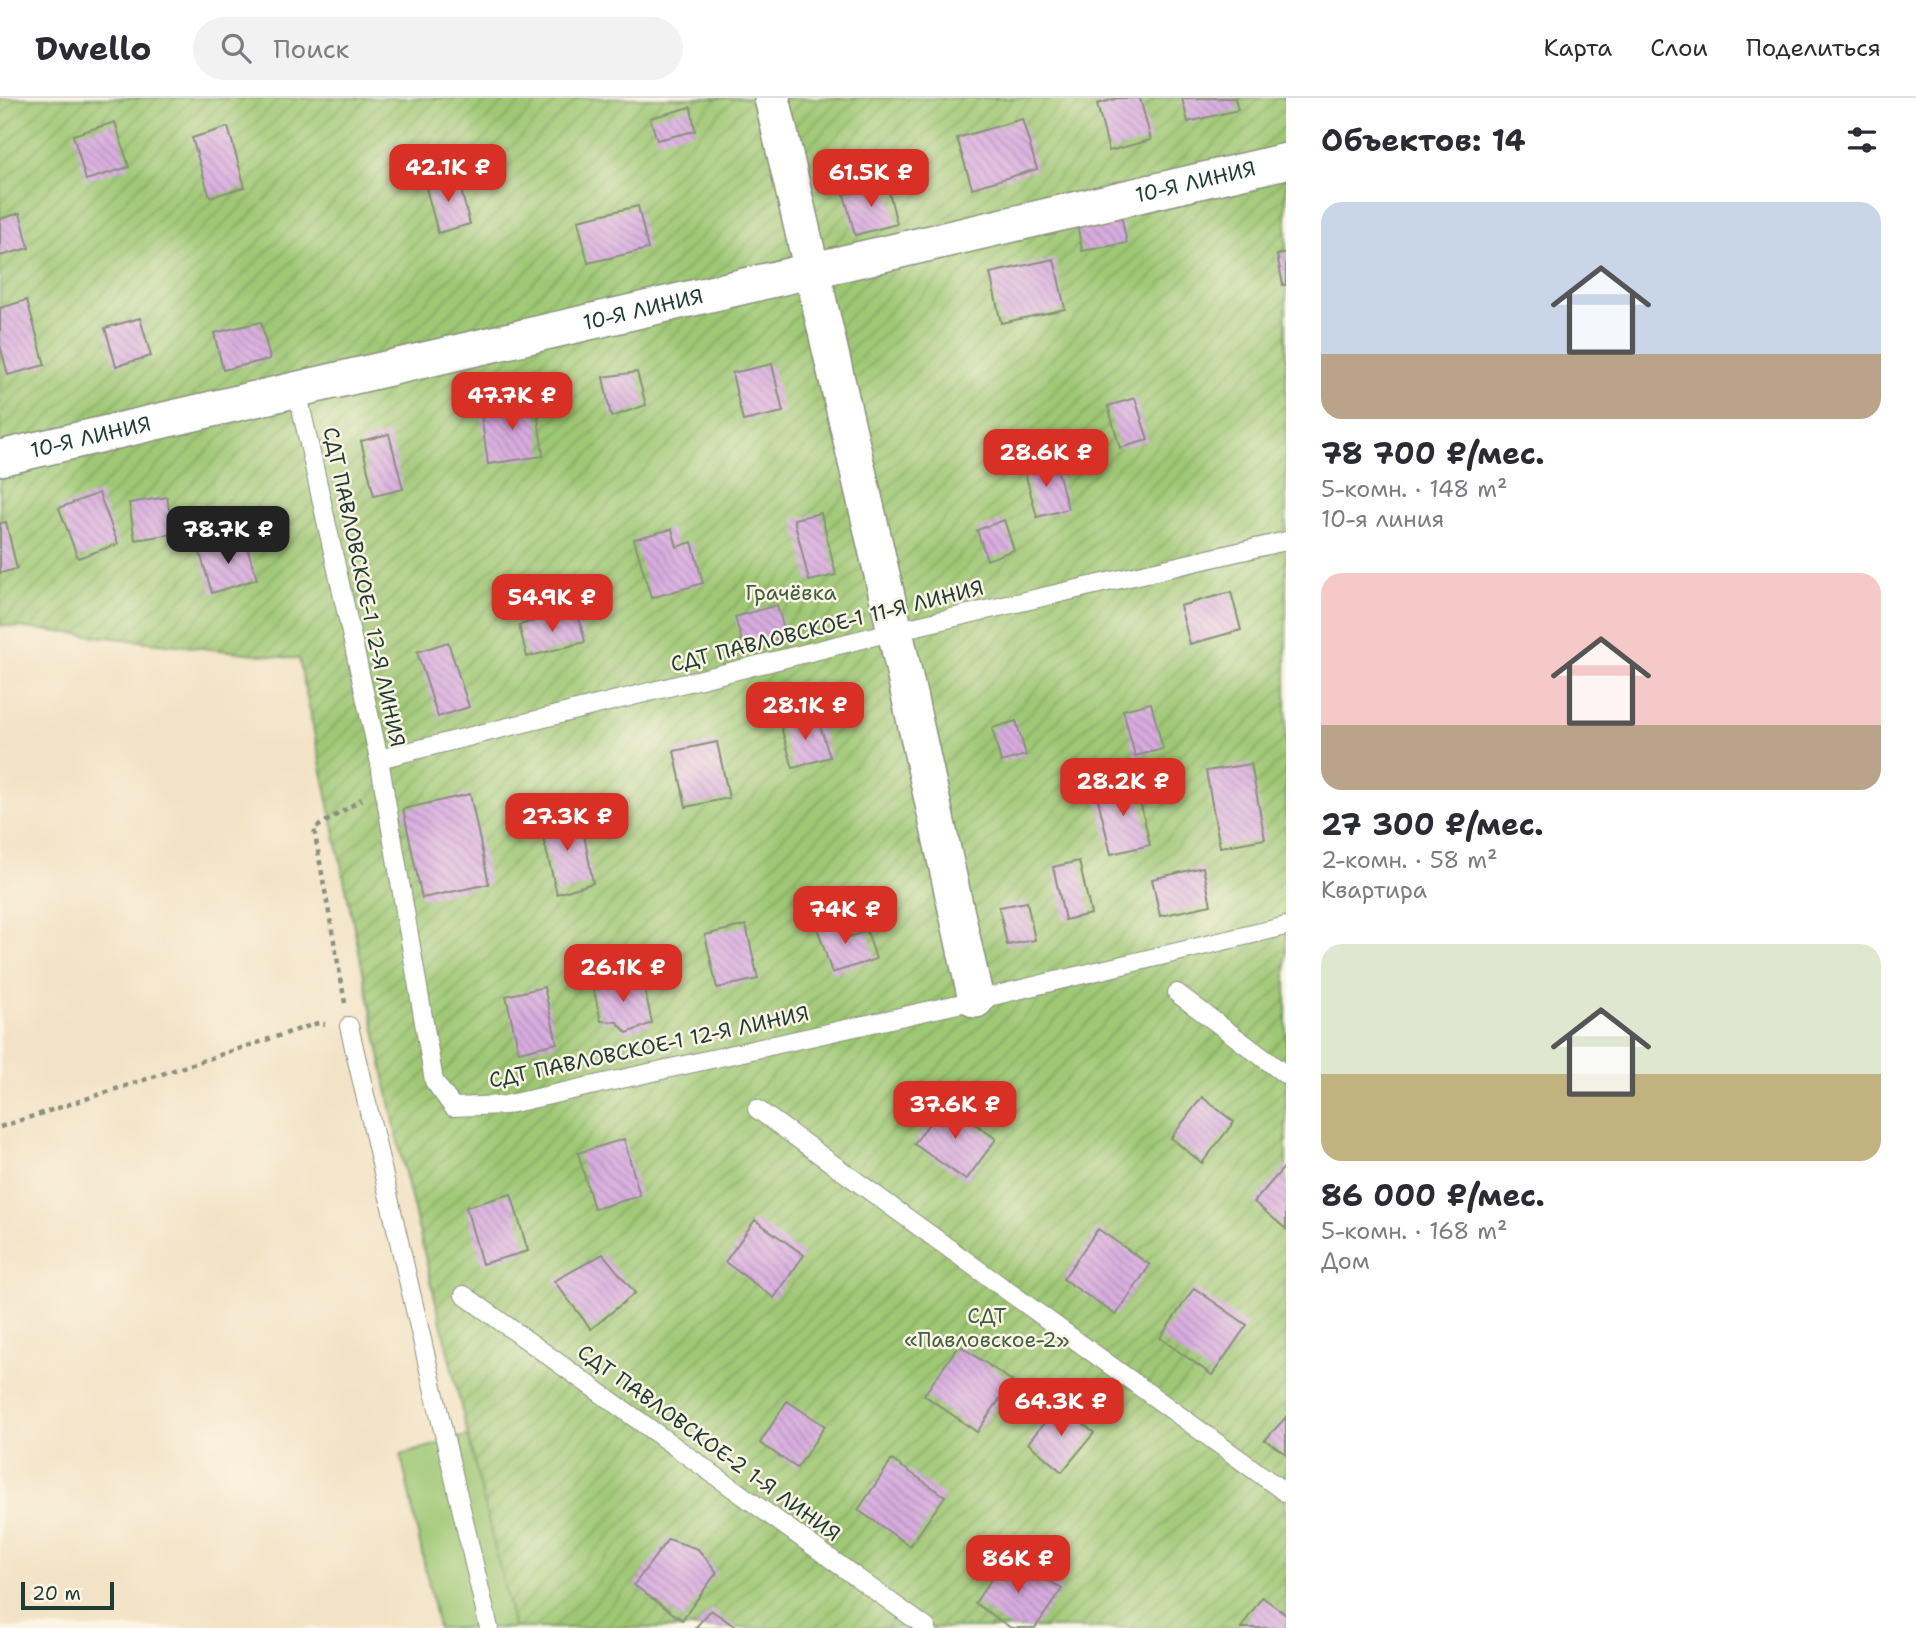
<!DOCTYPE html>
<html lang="ru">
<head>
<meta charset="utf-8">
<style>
	:root { --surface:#fff; --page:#f2f2f3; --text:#2b2b33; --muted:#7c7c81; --line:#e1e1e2; --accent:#d93025 }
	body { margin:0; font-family:"Shantell Sans",sans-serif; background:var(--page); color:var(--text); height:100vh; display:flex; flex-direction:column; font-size:26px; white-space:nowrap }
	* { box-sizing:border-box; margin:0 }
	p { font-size:23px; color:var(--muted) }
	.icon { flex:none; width:38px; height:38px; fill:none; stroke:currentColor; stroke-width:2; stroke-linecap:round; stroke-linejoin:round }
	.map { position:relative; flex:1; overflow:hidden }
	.panel { display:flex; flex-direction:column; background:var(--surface); width:630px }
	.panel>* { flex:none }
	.scale { position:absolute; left:21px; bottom:18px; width:93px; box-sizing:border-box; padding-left:7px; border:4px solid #1f3d34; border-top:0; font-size:19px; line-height:24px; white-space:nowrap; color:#1f3d34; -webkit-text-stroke:5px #fcf5e5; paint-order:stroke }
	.price { position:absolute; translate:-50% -60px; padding:0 16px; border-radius:14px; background:var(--accent); color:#fff; font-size:23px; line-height:46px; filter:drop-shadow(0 2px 4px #0008) }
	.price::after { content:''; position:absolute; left:50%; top:42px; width:21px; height:16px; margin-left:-10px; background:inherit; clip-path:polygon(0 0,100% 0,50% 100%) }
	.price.on { background:#222; color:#fff }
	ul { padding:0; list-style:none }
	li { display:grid; align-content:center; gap:14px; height:371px; padding:0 35px }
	li span { display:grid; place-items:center; height:217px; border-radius:21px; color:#555 }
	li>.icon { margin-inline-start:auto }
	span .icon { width:126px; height:126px; fill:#fffc; stroke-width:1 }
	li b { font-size:30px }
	h2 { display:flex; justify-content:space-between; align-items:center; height:84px; padding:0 35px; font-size:30px }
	header { display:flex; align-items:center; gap:42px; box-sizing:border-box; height:98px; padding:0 35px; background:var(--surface); border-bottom:2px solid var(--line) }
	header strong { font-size:33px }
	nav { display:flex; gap:38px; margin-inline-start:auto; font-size:24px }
	.search { width:490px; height:63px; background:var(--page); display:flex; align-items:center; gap:18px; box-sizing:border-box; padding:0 24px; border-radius:38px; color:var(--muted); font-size:26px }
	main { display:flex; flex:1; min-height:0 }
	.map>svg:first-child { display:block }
	.grass { fill:#9fc874; stroke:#5f8254; stroke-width:2 }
	.garden { fill:url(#garden-furrows); stroke:#5f8254; stroke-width:2 }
	.building { fill:url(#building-back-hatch) }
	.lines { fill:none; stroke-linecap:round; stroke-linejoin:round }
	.lane-casing { stroke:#89907d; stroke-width:20 }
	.street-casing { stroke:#89907d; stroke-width:38 }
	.path { stroke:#89907d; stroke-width:4.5; stroke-dasharray:5 5; stroke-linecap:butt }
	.lane { stroke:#fff; stroke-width:18 }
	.street { stroke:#fff; stroke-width:35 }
	.labels { text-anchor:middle; stroke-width:5; stroke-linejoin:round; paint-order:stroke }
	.street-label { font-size:21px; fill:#1f3d34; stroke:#fcf5e5 }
	.park-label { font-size:21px; fill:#3f6044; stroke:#fcf5e5 }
</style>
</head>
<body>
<header>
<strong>Dwello</strong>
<div class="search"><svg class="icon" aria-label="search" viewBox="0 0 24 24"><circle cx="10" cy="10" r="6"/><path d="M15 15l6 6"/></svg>Поиск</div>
<nav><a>Карта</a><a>Слои</a><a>Поделиться</a></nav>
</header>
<main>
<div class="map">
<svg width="1286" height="1530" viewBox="0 0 1286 1530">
	<defs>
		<pattern id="garden-furrows" width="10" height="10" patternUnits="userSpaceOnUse" patternTransform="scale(1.75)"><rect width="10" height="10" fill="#9fc874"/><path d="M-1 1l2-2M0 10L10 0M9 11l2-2" fill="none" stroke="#81a460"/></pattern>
		<pattern id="building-back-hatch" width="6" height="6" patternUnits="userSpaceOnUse" patternTransform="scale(1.75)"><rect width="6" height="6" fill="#d9ace0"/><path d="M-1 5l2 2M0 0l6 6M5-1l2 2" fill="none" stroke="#af8db6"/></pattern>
	</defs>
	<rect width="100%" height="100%" fill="#fcf5e5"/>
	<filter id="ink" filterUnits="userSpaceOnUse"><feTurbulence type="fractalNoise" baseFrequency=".0143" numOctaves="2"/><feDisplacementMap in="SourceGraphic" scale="14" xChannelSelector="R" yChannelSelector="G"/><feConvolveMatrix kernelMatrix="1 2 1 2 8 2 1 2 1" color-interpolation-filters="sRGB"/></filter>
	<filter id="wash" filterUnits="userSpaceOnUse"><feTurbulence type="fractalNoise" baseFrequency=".00686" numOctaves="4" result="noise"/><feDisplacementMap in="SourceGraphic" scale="28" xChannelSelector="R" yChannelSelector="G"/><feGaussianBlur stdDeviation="1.57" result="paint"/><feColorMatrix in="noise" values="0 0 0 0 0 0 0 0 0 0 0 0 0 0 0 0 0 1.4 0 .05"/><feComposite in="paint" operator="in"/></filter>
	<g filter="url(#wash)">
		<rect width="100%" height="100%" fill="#f3e3c6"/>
		<path class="grass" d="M 516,1323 L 566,1530 L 438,1530 L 401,1357 Z"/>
		<path class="garden" d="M 0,0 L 1286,0 L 1286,1530 L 514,1530 L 400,1054 L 299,561 L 0,527 Z"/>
		<g id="blocks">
			<path class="building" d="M 1118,0 L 1140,0 L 1151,42 L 1109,53 L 1097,6 Z
				M 1182,0 L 1235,0 L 1238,12 L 1188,24 Z
				M 691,9 L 695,33 L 657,42 L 650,20 Z
				M 1022,21 L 1037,71 L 972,90 L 957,40 Z
				M 115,24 L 129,69 L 86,82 L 73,37 Z
				M 228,29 L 245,89 L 210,99 L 192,40 Z
				M 457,77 L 470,126 L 438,135 L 425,86 Z
				M 887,86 L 897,126 L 855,137 L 844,96 Z
				M 638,108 L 648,151 L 588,165 L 578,122 Z
				M 20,115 L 29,150 L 0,158 L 0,121 Z
				M 1121,117 L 1127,145 L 1082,153 L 1077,125 Z
				M 1286,155 L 1286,187 L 1283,187 L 1277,157 Z
				M 1054,161 L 1065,211 L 1001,225 L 990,175 Z
				M 27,202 L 45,267 L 8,277 L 0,247 L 0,210 Z
				M 140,220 L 151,258 L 116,268 L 105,230 Z
				M 261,224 L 270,261 L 223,272 L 214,235 Z
				M 772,266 L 783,314 L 743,323 L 732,275 Z
				M 637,274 L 646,307 L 611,319 L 603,279 Z
				M 1135,300 L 1148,342 L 1120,350 L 1108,308 Z
				M 536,302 L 543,358 L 488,366 L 480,310 Z
				M 389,336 L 403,391 L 374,398 L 361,343 Z
				M 1055,362 L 1068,411 L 1037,419 L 1024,371 Z
				M 99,395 L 118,446 L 78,460 L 59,410 Z
				M 167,399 L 173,436 L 135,442 L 129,405 Z
				M 821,415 L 836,477 L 809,483 L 794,421 Z
				M 1004,422 L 1014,452 L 987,462 L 977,432 Z
				M 6,424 L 17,471 L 0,475 L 0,425 Z
				M 672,431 L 677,449 L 692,444 L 703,485 L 651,500 L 634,441 Z
				M 244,440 L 257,481 L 212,495 L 200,455 Z
				M 1231,494 L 1241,532 L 1190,546 L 1180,508 Z
				M 777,507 L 786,538 L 744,550 L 735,519 Z
				M 577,512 L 585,544 L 527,559 L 519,527 Z
				M 448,544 L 469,609 L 438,619 L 417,554 Z
				M 1151,605 L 1163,651 L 1135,658 L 1123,612 Z
				M 817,618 L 830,659 L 793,670 L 781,629 Z
				M 1016,623 L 1026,657 L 1001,664 L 992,630 Z
				M 717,644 L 729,700 L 686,709 L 674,653 Z
				M 1251,666 L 1265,741 L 1220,749 L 1206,673 Z
				M 1136,684 L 1150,747 L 1111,756 L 1096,693 Z
				M 470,696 L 489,786 L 422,800 L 403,711 Z
				M 580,715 L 593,785 L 557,796 L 540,727 Z
				M 1079,763 L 1091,816 L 1065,822 L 1053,769 Z
				M 1203,769 L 1211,807 L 1160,818 L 1152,781 Z
				M 1027,804 L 1035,842 L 1007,847 L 999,809 Z
				M 843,820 L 849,839 L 867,833 L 876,861 L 832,875 L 817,829 Z
				M 746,827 L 758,881 L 717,890 L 705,837 Z
				M 642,879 L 652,925 L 627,935 L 617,924 L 601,923 L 591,880 L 621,887 Z
				M 544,889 L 557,945 L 519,954 L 506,898 Z
				M 1202,999 L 1234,1024 L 1202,1065 L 1171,1040 Z
				M 945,1004 L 996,1041 L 966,1082 L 914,1046 Z
				M 624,1041 L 640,1098 L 594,1111 L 578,1055 Z
				M 1286,1067 L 1286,1131 L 1254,1104 Z
				M 511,1096 L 528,1153 L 482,1166 L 466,1109 Z
				M 755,1122 L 804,1157 L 774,1200 L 725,1164 Z
				M 1098,1131 L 1150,1167 L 1116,1217 L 1063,1181 Z
				M 603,1156 L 635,1195 L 591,1231 L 554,1183 Z
				M 1194,1190 L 1247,1227 L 1212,1277 L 1160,1240 Z
				M 959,1247 L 1012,1283 L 977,1334 L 924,1297 Z
				M 787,1303 L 825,1328 L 797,1370 L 760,1345 Z
				M 1059,1306 L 1094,1335 L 1062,1374 L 1028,1345 Z
				M 1286,1319 L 1286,1356 L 1265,1342 Z
				M 892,1362 L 945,1398 L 910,1448 L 858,1412 Z
				M 668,1441 L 698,1451 L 717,1474 L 682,1522 L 634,1487 Z
				M 1009,1455 L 1062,1491 L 1035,1530 L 1011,1530 L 975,1505 Z
				M 1262,1499 L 1286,1516 L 1286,1530 L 1241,1530 Z
				M 711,1512 L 737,1530 L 695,1530 Z"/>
		</g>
	</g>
	<g filter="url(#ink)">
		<use href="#blocks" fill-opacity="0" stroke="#89907d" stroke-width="2"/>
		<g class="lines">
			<g class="lane-casing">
				<path id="lane" d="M 297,292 L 379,661 L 434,983 L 453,1009 L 505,1007 L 976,902 L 1286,828
					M 379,661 L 895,533 L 1286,443
					M 1177,895 L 1286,977
					M 349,928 L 489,1530
					M 757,1011 L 1286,1395
					M 464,1197 L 927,1530"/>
			</g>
			<g class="street-casing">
				<g id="street">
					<path d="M 772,0 L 895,533 L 976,902"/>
					<path id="s1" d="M 0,360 L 1286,63"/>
				</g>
			</g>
			<path class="path" d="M 345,905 L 314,731 L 362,701
				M 0,1029 L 318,925 L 325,926"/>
			<use href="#lane" class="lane"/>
			<use href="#street" class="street"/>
		</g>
	</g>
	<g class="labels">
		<g class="street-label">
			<text dy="7" stroke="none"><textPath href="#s1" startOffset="1227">10-Я ЛИНИЯ</textPath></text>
			<text dy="7" stroke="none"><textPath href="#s1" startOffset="660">10-Я ЛИНИЯ</textPath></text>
			<text dy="7" stroke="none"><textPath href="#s1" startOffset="93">10-Я ЛИНИЯ</textPath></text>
			<text transform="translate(364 489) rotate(78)" y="7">СДТ ПАВЛОВСКОЕ-1 12-Я ЛИНИЯ</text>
			<text transform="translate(827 528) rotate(-14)" y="7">СДТ ПАВЛОВСКОЕ-1 11-Я ЛИНИЯ</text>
			<text transform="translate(649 949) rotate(-12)" y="7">СДТ ПАВЛОВСКОЕ-1 12-Я ЛИНИЯ</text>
			<text transform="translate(709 1345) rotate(36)" y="7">СДТ ПАВЛОВСКОЕ-2 1-Я ЛИНИЯ</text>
		</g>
		<g class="park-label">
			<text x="791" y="502">Грачёвка</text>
			<text x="987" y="1225">СДТ<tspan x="987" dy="24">«Павловское-2»</tspan></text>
		</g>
	</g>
</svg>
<div class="scale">20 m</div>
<b class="price" style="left:448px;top:106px">42.1K ₽</b>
<b class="price" style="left:871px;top:111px">61.5K ₽</b>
<b class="price" style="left:512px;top:334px">47.7K ₽</b>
<b class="price" style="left:1046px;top:391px">28.6K ₽</b>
<b class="price on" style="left:228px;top:468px">78.7K ₽</b>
<b class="price" style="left:552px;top:536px">54.9K ₽</b>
<b class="price" style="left:805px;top:644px">28.1K ₽</b>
<b class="price" style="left:1123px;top:720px">28.2K ₽</b>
<b class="price" style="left:567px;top:755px">27.3K ₽</b>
<b class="price" style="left:845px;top:848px">74K ₽</b>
<b class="price" style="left:623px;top:906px">26.1K ₽</b>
<b class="price" style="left:955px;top:1043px">37.6K ₽</b>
<b class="price" style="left:1061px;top:1340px">64.3K ₽</b>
<b class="price" style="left:1018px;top:1497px">86K ₽</b>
</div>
<section class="panel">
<h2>Объектов: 14<svg class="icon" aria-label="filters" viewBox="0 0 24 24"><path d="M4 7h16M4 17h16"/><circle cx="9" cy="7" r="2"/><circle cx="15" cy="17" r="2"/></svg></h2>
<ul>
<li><span style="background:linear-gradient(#c9d6e8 70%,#b9a48a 0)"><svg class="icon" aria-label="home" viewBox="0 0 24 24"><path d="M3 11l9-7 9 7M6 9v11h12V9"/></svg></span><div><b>78 700 ₽/мес.</b><p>5-комн. · 148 m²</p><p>10-я линия</p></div></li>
<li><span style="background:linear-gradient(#f6c9c9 70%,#b9a48a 0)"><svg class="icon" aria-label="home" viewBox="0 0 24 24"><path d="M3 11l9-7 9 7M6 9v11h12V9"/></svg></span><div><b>27 300 ₽/мес.</b><p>2-комн. · 58 m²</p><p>Квартира</p></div></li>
<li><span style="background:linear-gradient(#dfe7d0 60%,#c2b280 0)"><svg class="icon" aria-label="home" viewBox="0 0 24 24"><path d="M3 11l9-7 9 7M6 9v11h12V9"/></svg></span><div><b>86 000 ₽/мес.</b><p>5-комн. · 168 m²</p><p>Дом</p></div></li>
</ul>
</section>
</main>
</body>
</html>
